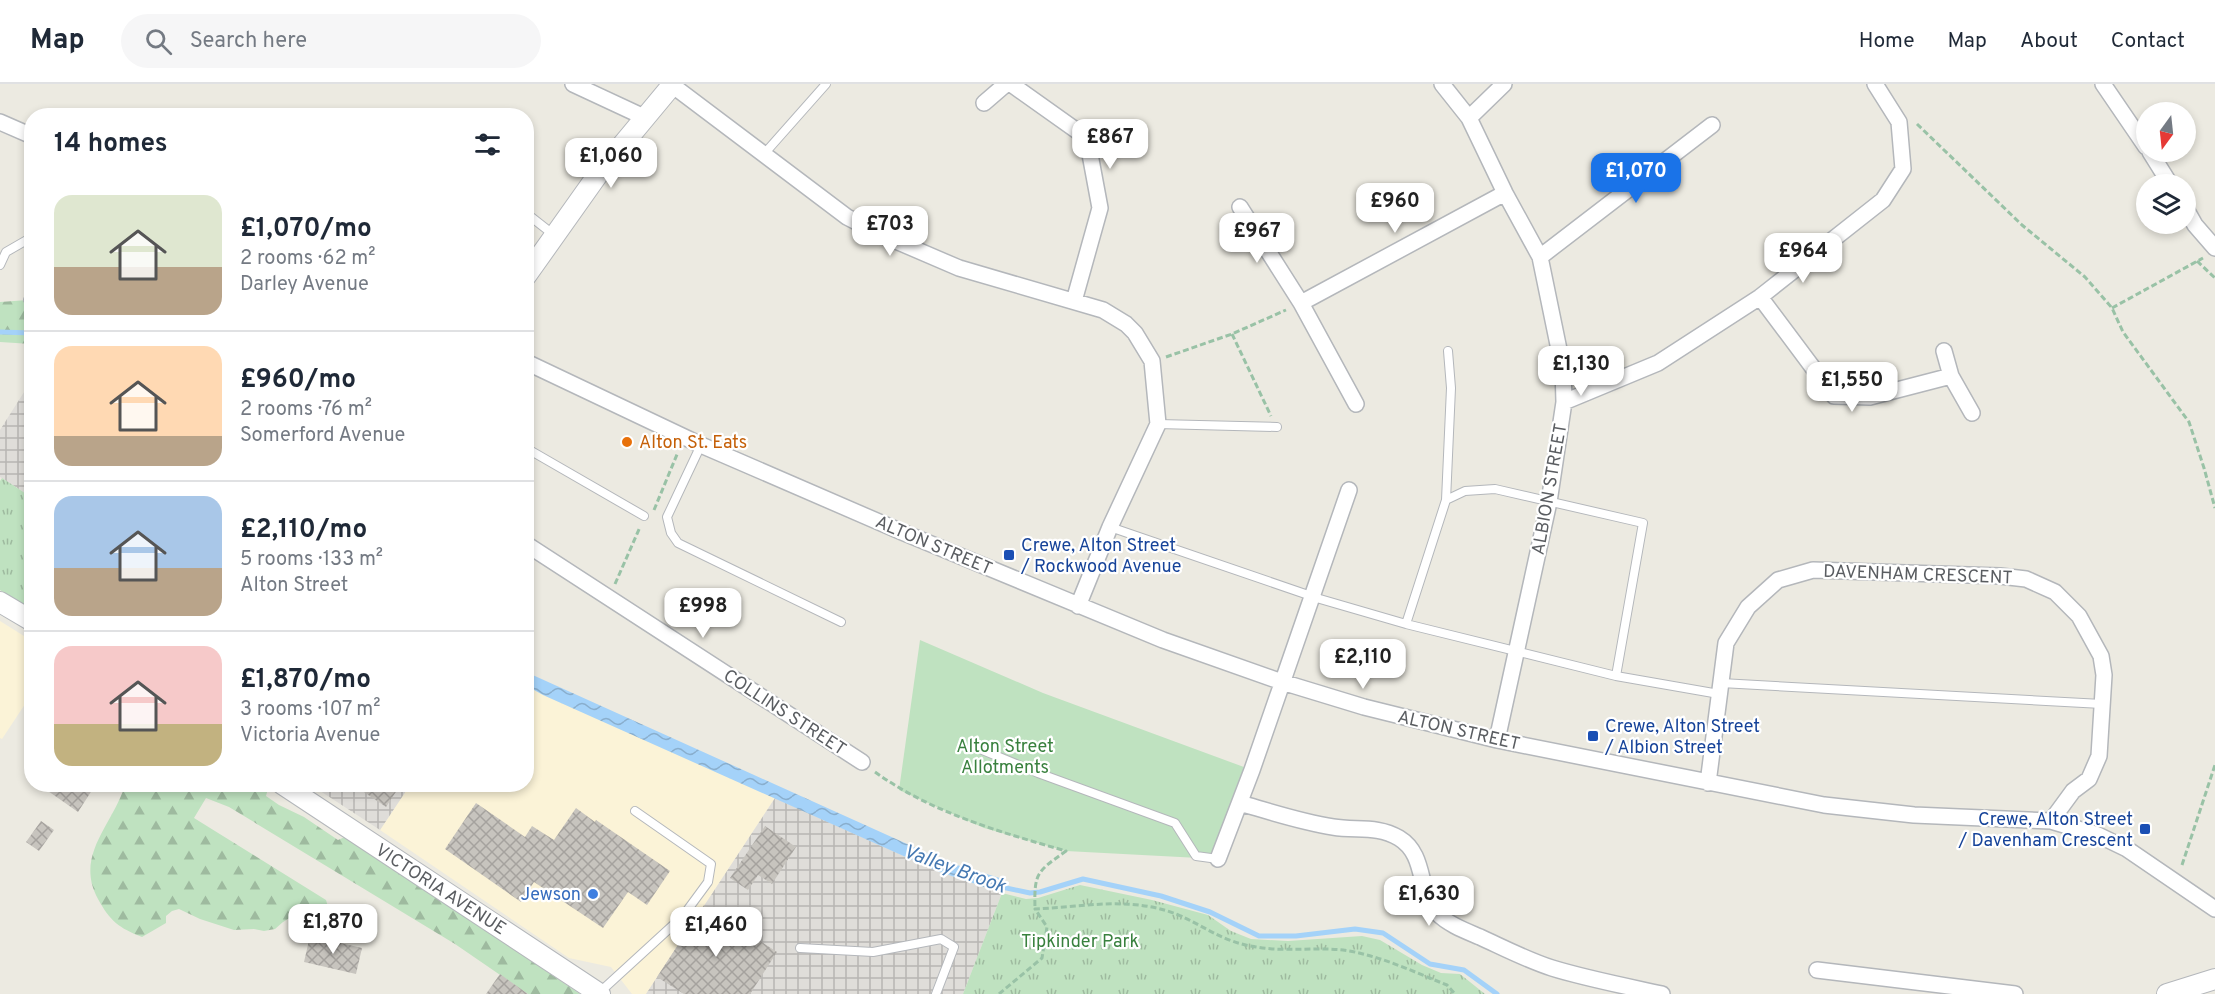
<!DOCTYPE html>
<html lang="en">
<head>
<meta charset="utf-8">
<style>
	:root { --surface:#fff; --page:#f6f6f7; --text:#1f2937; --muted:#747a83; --line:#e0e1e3; --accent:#1a73e8 }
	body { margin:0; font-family:Overpass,sans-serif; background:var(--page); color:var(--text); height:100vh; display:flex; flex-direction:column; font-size:22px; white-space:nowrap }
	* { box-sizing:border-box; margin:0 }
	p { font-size:20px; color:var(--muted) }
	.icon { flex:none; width:33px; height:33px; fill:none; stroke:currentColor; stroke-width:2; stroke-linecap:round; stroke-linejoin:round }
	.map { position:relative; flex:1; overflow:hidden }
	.sheet { position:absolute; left:24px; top:24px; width:510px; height:684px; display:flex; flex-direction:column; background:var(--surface); border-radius:24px; box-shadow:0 3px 9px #0003 }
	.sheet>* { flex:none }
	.needle { width:39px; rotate:195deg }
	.tools { position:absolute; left:2136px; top:18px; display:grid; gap:12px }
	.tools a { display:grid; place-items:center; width:60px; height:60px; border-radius:50%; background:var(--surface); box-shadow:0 3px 9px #0003; font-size:30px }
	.price { position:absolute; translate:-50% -51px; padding:0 14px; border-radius:12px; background:#fff; color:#222; font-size:20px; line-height:39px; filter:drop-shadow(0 2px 3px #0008) }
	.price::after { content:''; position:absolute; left:50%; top:36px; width:18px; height:14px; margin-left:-9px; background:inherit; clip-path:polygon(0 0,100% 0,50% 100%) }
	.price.current { background:var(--accent); color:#fff }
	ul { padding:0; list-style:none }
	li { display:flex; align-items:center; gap:18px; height:150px; padding:0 30px }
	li+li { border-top:2px solid var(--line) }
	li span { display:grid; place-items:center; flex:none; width:168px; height:120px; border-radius:18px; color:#555 }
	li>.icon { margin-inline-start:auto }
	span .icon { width:72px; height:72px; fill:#fffc; stroke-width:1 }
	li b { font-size:26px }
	h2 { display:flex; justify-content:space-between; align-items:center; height:72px; padding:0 30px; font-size:26px }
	header { display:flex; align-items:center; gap:36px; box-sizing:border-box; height:84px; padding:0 30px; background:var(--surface); border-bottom:2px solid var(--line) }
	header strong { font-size:28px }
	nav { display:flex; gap:33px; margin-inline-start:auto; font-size:21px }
	.search { width:420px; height:54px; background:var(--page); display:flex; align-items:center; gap:15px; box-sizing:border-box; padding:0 21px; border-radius:33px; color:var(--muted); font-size:22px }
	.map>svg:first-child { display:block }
	.commercial { fill:#fbf3d7 }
	.industrial { fill:url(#industrial-grid) }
	.green { fill:#bfe2c0 }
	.forest { fill:url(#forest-firs) }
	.park { fill:url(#park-tufts) }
	.water { fill:url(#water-waves) }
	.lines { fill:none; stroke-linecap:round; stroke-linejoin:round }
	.stream { stroke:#a4d2f9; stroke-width:5 }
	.building { fill:url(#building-cross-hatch) }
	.service-casing { stroke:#b4b7bb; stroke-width:10 }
	.minor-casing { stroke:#b4b7bb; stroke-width:18 }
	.tertiary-casing { stroke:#b4b7bb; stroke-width:22 }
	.path { stroke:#99c2a6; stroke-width:3; stroke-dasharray:6 3; stroke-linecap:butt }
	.service { stroke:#fff; stroke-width:8 }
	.minor { stroke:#fff; stroke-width:15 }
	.tertiary { stroke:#fff; stroke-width:20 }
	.food-dot { fill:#e8710a; stroke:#fff; stroke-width:2 }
	.transit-dot { fill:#1a4fb4; stroke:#fff; stroke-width:2 }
	.shop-dot { fill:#3f7fe0; stroke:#fff; stroke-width:2 }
	.labels { text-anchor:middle; stroke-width:4.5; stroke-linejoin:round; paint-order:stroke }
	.food-label { font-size:18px; fill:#c56008; stroke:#fff; text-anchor:start }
	.street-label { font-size:18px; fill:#5a5d61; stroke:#fff }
	.transit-label { font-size:18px; fill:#164399; stroke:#fff; text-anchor:start }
	.park-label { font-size:18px; fill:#39813e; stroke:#fff }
	.shop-label { font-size:18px; fill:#366cbe; stroke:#fff; text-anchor:end }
	.water-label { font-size:20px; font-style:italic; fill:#4679b2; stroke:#fff }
</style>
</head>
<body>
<header>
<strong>Map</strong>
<div class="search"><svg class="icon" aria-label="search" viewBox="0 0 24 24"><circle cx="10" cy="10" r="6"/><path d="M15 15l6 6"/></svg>Search here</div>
<nav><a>Home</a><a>Map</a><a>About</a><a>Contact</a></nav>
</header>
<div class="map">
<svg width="2215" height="910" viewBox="0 0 2215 910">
	<defs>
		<pattern id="industrial-grid" width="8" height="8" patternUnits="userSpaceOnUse" patternTransform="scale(1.5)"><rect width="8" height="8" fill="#dfddd9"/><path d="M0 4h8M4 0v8" fill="none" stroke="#b8b6b3"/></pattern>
		<pattern id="forest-firs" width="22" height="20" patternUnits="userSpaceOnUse" patternTransform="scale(1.5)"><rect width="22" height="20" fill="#bfe2c0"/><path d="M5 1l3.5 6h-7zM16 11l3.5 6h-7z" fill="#9eba9f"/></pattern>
		<pattern id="park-tufts" width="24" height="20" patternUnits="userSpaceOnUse" patternTransform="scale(1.5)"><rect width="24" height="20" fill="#bfe2c0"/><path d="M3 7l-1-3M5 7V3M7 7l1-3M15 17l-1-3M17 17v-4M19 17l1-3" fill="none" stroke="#9eba9f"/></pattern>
		<pattern id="water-waves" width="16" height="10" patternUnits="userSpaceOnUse" patternTransform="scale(1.5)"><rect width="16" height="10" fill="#a4d2f9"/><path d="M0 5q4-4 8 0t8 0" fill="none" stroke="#89aecd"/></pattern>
		<pattern id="building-cross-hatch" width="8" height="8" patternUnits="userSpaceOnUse" patternTransform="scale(1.5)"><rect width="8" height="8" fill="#c7c4be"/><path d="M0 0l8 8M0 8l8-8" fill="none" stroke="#a5a29e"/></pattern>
	</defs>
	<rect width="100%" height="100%" fill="#eceae1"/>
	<path class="commercial" d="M 0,537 L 32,557 L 31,611 L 2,655 L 0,654 Z
		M 527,602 L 775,714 L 646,910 L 632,910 L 611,883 L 569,874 L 380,746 L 410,701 L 526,700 Z"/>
	<path class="industrial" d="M 31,297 L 31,413 L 0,393 L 0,346 Z
		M 311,701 L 410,701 L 380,746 Z
		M 775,714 L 937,787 L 1002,809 L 963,910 L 646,910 Z"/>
	<path class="green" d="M 920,556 L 1043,609 L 1252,686 L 1218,775 L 1066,767 L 984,744 L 899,706 Z"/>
	<path class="forest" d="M 28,216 L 31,220 L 31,260 L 0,258 L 0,218 Z
		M 125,701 L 269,701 L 266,712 L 279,721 L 304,733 L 338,756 L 347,752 L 580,910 L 528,910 L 455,860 L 229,723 L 206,714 L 194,734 L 326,816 L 329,826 L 301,827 L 283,838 L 275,845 L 264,847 L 254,845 L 234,846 L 200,835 L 179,825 L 172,827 L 166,832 L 166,839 L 142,853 C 119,844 110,837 98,815 C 74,771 113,741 125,701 Z"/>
	<path class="park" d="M 2,394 L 31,413 L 31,529 L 0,506 L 0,397 Z
		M 1080,801 L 1152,816 L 1208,831 L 1231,847 L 1251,855 L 1288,857 L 1362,852 L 1380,856 L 1422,881 L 1441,889 L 1460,890 L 1485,910 L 963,910 L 1002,809 L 1026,815 L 1038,814 Z"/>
	<path class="water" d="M 526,588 L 947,778 L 1003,795 L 1002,809 L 937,787 L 543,611 L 527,602 Z"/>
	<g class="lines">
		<path class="stream" d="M 0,248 L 32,249
			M 997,802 L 1030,809 L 1040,808 L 1083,795 L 1161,812 L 1210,828 L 1259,852 L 1296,852 L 1355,845 L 1383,849 L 1430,880 L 1464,886 L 1497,910"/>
	</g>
	<path class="building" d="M 38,700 L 96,700 L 78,728 Z
		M 352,700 L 401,700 L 386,723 Z
		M 476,719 L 525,753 L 532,742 L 554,756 L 576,724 L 595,738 L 596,736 L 670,787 L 647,821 L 628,808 L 603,844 L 534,798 L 521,818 L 445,765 Z
		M 41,737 L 54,746 L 39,767 L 26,758 Z
		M 765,742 L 796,763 L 772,800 L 758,791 L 748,806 L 730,794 Z
		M 704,821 L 777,868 L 750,910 L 684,910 L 657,893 Z
		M 310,852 L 362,864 L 356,890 L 304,878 Z
		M 500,890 L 528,910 L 486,910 Z"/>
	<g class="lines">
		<g class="service-casing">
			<path id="service" d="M 764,70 L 826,0
				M 526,129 L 554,151
				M 0,181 L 6,168 L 32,153
				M 28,216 L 32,207
				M 1158,340 L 1277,343
				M 701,361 L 667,433 L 671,449 L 678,459 L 841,538
				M 526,364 L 644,432
				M 1446,416 L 1451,304 L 1448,267
				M 1110,443 L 1320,515 L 1406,540 L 1616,592 L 1719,610
				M 1406,540 L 1446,416 L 1465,407 L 1495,405 L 1643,439 L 1616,592
				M 1721,599 L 2102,620
				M 975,663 L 1038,689 L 1175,739 L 1196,772 L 1218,775
				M 800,864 L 873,868 L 941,855 L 954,863 L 936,910
				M 600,908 L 683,832 L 708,798 L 711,780 L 635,727"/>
		</g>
		<g class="minor-casing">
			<path id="minor" d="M 573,0 L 646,34
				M 1011,0 L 1087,54 L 1100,124 L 1074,217
				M 1442,0 L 1469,34 L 1505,109 L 1540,173 L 1563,285 L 1564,318 L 1549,418 L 1497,656
				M 2103,0 L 2146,63
				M 672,1 L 847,133 L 882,151 L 959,184 L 1103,226 L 1126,240 L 1135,249 L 1152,277 L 1158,340 L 1110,443 L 1078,522
				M 984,19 L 1006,0
				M 1469,34 L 1504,0
				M 0,38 L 32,52
				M 2150,68 L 2170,100
				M 1240,123 L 1301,219 L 1356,320
				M 2186,125 L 2195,141 L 2215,164
				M 1540,173 L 1712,41
				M 1760,213 L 1834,312 L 1870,313 L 1951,292 L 1944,267
				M 1301,219 L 1505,109
				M 526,278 L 701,361 L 902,448 L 1163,556 L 1282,598 L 1364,623 L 1497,656 L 1824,721 L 1914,731 L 2051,737 L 2098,751 L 2127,765 L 2215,825
				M 1951,292 L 1972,329
				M 1564,318 L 1658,279 L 1760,213 L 1883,116 L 1903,85 L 1899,38 L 1875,0
				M 526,460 L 862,678
				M 1708,699 L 1726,559 L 1748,523 L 1778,496 L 1813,486 L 2000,492 L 2026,495 L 2055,508 L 2079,532 L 2101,572 L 2104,591 L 2099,672 L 2089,695 L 2073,707 L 2051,737
				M 1240,719 C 1271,728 1301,738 1333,743 C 1356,747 1377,741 1399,754 C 1427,771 1417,807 1437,829 C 1449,841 1466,847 1480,853 C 1504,864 1527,876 1552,884 C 1588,895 1625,902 1662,910
				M 1218,775 L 1252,686 L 1349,406
				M 1817,886 L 2015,910"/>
		</g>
		<g class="tertiary-casing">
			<path id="tertiary" d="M 526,192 L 599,89 L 673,0
				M 0,518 L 32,537
				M 282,700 L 600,910
				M 2167,910 L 2215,895"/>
		</g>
		<path class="path" d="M 1917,40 L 2022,141 L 2085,193 L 2112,224 L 2123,248 L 2189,338 L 2204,384 L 2215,424
			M 2197,177 L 2215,194
			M 2112,224 L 2203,174
			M 1232,250 L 1271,332
			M 1166,273 L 1232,250 L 1286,226
			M 654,426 L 678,368
			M 615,500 L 640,443
			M 875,688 C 932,729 1000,748 1066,767 C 1037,788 1034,788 1035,825
			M 2182,781 L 2215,681
			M 999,910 L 1042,874 L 1047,843 L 1035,825 C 1082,823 1130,812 1176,830 C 1205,842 1222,858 1256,863 C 1284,868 1314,863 1343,866 C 1379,871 1414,888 1447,901 L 1455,910"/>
		<use href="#service" class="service"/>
		<use href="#minor" class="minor"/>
		<use href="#tertiary" class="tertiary"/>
	</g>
	<circle class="food-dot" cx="627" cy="358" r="6"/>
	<g class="transit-dot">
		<rect x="1003" y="465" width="12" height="12" rx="3"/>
		<rect x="1587" y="646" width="12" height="12" rx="3"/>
		<rect x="2139" y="739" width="12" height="12" rx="3"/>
	</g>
	<circle class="shop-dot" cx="593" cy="810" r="6"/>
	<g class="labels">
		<g class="food-label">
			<text x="639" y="364">Alton St. Eats</text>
		</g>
		<g class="street-label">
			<text transform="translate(1549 405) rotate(-80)" y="6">ALBION STREET</text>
			<text transform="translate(934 461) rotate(23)" y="6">ALTON STREET</text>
			<text transform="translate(1918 490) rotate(2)" y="6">DAVENHAM CRESCENT</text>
			<text transform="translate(785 628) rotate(33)" y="6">COLLINS STREET</text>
			<text transform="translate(1459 646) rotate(13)" y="6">ALTON STREET</text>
			<text transform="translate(441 805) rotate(33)" y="6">VICTORIA AVENUE</text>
		</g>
		<g class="transit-label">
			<text x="1021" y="467">Crewe, Alton Street<tspan x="1021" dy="21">/ Rockwood Avenue</tspan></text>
			<text x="1605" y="648">Crewe, Alton Street<tspan x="1605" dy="21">/ Albion Street</tspan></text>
			<text x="2133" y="741" text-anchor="end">Crewe, Alton Street<tspan x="2133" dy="21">/ Davenham Crescent</tspan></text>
		</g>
		<g class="park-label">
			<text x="1005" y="668">Alton Street<tspan x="1005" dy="21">Allotments</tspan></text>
			<text x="1080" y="863">Tipkinder Park</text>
		</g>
		<g class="shop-label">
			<text x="581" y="816">Jewson</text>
		</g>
		<g class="water-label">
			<text transform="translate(955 784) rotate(20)" y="7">Valley Brook</text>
		</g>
	</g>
</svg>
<div class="tools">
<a><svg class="needle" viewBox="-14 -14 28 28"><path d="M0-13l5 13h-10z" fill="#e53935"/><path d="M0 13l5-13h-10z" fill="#747a83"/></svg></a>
<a><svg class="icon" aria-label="layers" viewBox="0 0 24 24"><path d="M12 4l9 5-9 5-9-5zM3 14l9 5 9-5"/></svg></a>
</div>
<b class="price" style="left:1110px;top:86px">£867</b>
<b class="price" style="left:611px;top:105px">£1,060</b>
<b class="price current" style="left:1636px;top:120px">£1,070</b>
<b class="price" style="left:1395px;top:150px">£960</b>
<b class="price" style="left:890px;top:173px">£703</b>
<b class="price" style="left:1257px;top:180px">£967</b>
<b class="price" style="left:1803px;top:200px">£964</b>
<b class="price" style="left:1581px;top:313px">£1,130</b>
<b class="price" style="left:1852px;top:329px">£1,550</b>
<b class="price" style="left:703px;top:555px">£998</b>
<b class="price" style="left:1363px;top:606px">£2,110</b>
<b class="price" style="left:1429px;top:843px">£1,630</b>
<b class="price" style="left:333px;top:871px">£1,870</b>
<b class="price" style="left:716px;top:874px">£1,460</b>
<section class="sheet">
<h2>14 homes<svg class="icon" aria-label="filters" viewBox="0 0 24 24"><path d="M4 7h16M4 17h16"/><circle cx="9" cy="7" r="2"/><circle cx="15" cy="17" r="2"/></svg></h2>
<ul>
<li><span style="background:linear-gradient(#dfe7d0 60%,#b9a48a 0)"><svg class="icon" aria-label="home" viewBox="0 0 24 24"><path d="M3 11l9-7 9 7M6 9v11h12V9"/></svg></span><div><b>£1,070/mo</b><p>2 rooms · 62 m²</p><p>Darley Avenue</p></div></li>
<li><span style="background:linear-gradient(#ffd9b3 75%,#b9a48a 0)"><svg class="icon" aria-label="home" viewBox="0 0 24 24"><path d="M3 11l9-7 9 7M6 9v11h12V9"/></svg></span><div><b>£960/mo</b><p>2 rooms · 76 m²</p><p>Somerford Avenue</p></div></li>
<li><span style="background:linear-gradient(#a9c7e8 60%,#b9a48a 0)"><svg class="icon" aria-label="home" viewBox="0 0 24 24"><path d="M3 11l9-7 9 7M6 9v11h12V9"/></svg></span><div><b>£2,110/mo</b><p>5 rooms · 133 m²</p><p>Alton Street</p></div></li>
<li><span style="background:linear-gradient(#f6c9c9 65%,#c2b280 0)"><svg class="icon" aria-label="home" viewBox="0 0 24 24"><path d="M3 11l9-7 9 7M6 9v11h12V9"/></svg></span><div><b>£1,870/mo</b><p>3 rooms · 107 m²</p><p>Victoria Avenue</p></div></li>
</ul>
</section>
</div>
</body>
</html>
